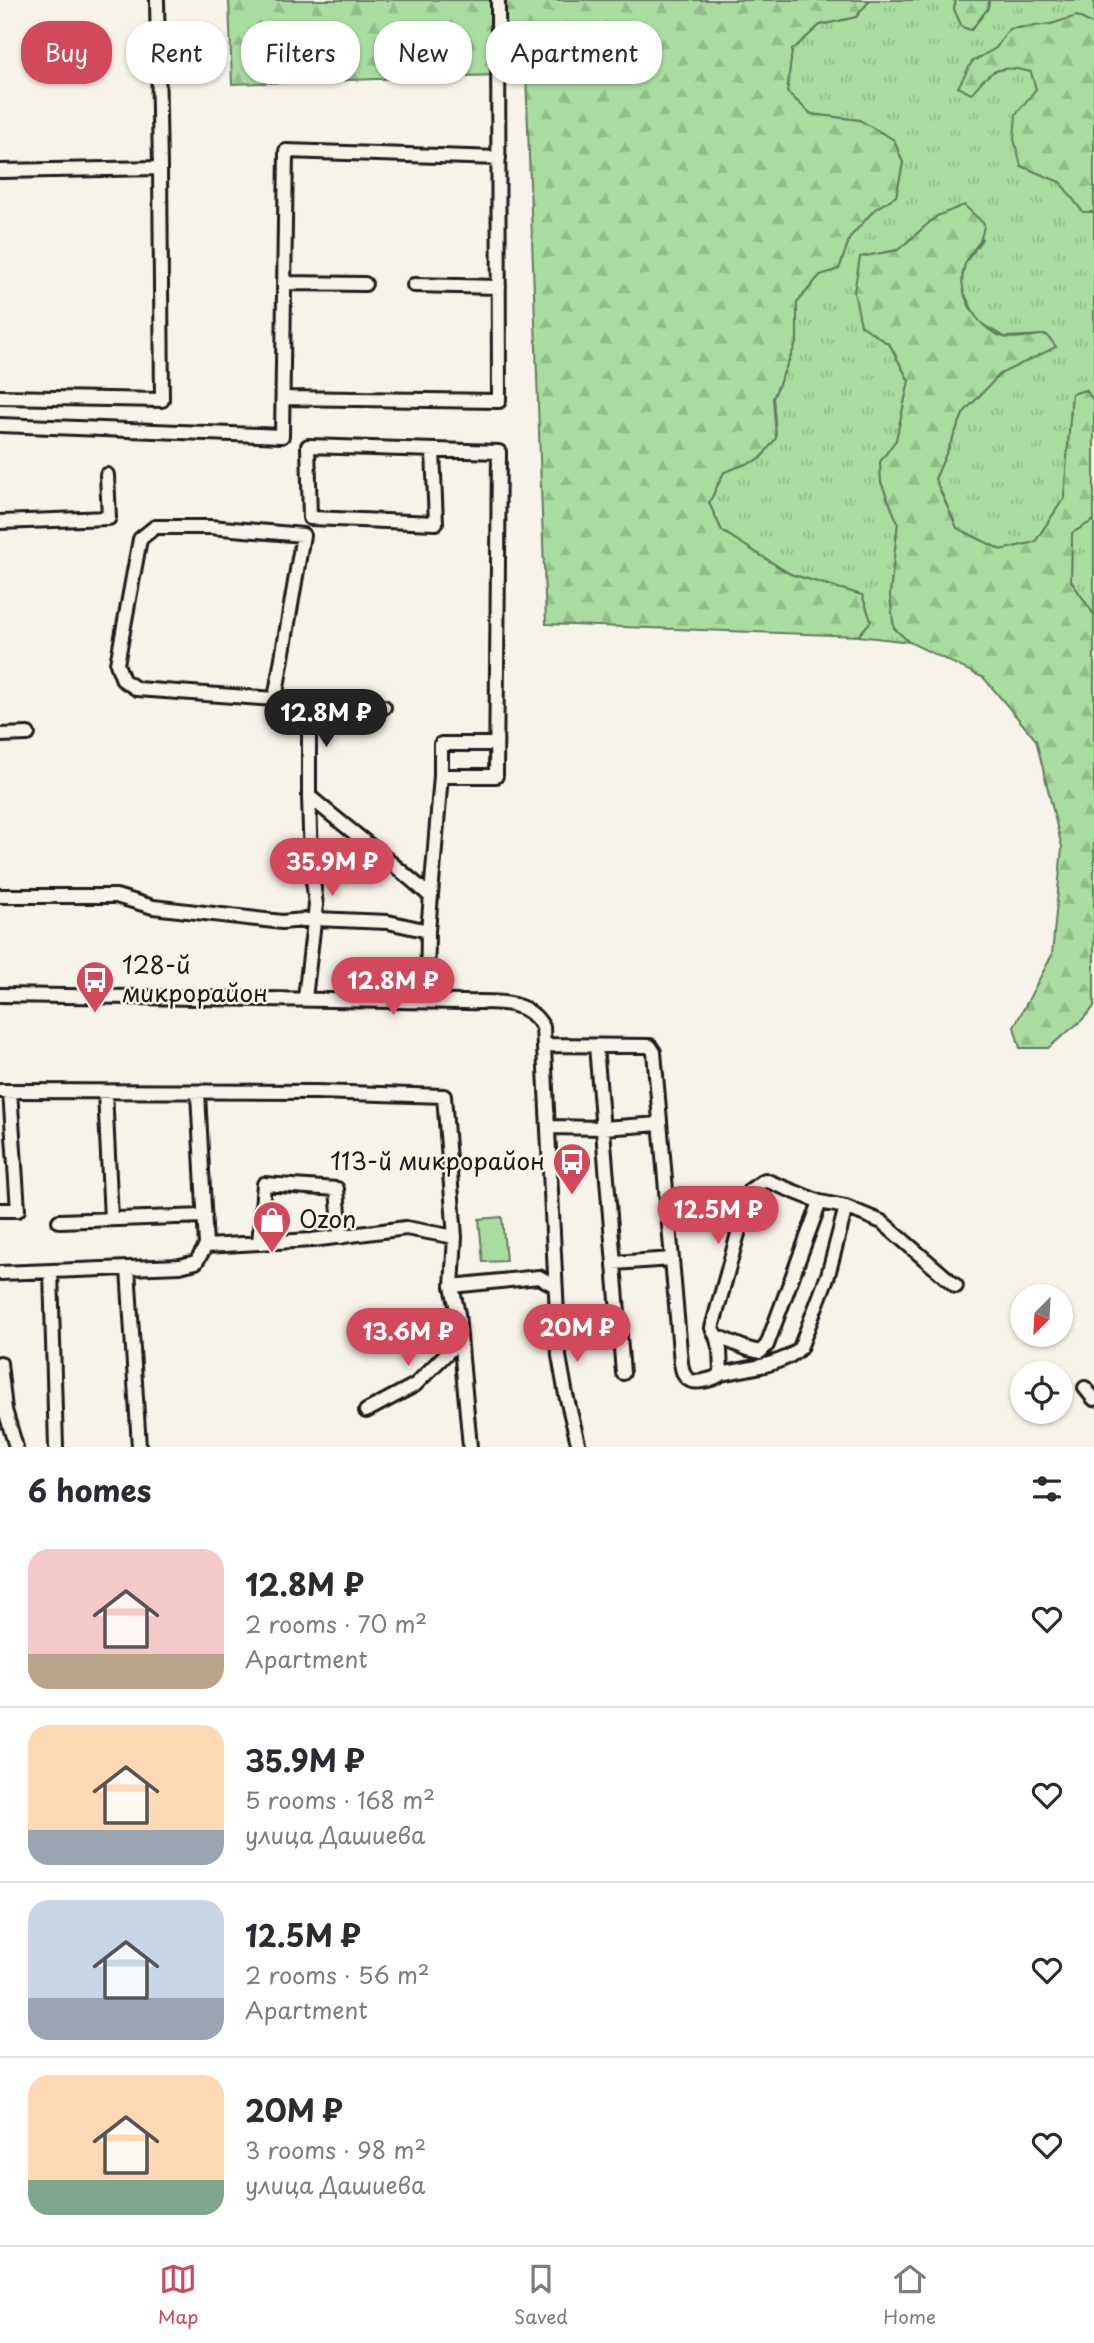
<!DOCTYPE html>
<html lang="en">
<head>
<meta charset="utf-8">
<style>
	:root { --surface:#fff; --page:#f7f7f7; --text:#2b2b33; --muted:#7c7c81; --line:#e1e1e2; --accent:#d1495b }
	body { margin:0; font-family:"Playpen Sans",sans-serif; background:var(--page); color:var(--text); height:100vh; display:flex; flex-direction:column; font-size:26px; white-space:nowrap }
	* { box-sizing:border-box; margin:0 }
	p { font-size:23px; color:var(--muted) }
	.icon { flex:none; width:38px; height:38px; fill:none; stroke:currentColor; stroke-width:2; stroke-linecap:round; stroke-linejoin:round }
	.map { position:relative; height:1447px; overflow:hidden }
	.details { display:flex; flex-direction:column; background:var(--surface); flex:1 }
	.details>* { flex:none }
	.top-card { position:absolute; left:21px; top:21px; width:700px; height:63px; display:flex; gap:14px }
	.needle { width:46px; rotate:204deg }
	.fabs { position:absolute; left:1010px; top:1284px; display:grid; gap:14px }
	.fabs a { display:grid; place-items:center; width:63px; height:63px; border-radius:50%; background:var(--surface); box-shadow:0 2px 5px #0004; font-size:35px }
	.price { position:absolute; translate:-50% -60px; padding:0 16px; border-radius:24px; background:var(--accent); color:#fff; font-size:23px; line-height:46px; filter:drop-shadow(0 2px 4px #0008) }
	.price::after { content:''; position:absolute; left:50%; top:42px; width:21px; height:16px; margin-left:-10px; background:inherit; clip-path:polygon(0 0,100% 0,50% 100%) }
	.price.on { background:#222; color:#fff }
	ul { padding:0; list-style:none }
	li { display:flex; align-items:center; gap:21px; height:175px; padding:0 28px }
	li+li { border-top:2px solid var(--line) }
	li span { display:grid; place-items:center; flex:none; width:196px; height:140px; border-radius:21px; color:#555 }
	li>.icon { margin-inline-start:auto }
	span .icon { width:84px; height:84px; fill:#fffc; stroke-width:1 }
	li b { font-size:30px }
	h2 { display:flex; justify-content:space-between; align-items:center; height:84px; padding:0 28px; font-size:30px }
	.pill { padding:0 24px; border-radius:28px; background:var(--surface); box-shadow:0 2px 5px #0004; font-size:24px; line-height:63px }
	.pill.on { background:var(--accent); color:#fff }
	.menu { display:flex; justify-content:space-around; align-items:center; height:98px; border-top:2px solid var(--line); background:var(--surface); font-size:19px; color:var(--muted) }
	.menu a { display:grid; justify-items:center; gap:4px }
	.menu .on { color:var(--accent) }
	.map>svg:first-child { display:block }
	.grass { fill:url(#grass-tufts); stroke:#627c5e; stroke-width:2 }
	.forest { fill:url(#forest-firs); stroke:#627c5e; stroke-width:2 }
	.pitch { fill:#a8dd9f; stroke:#627c5e; stroke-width:2 }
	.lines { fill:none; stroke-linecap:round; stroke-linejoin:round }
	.minor-casing { stroke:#1c1c1c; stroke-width:18 }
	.minor { stroke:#f7f3e8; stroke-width:12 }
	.labels { text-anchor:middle; stroke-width:5; stroke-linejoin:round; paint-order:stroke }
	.poi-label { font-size:24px; fill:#1c1c1c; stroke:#f7f3e8; text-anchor:start }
</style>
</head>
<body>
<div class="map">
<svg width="1094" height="1447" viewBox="0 0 1094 1447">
	<defs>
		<pattern id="grass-tufts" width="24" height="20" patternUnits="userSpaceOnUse" patternTransform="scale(1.75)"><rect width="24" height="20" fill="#a8dd9f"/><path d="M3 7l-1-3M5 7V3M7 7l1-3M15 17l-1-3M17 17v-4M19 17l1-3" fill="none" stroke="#90bd88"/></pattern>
		<pattern id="forest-firs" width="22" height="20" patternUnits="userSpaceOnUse" patternTransform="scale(1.75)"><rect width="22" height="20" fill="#a8dd9f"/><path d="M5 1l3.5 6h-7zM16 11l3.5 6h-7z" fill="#90bd88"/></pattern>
	</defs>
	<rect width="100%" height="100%" fill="#f7f3e8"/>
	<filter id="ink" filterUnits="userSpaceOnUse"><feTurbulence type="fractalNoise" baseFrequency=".0143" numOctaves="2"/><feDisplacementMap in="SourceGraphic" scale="14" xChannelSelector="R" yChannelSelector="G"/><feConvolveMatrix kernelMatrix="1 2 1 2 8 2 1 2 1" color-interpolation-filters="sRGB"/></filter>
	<g filter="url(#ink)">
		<path class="grass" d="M 870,0 L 956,0 L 954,9 L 962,27 L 971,30 L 988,8 L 989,0 L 1094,0 L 1094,25 L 1077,16 L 1051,24 L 1009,29 L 996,48 L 972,62 L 988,73 L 1013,67 L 1031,72 L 1036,89 L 1021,166 L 1060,182 L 1083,212 L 1094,212 L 1094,402 L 1086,390 L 1072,394 L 1064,498 L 1035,542 L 1001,550 L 957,528 L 935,479 L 964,412 L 1000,374 L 1055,347 L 1047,335 L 1005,337 L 978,322 L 961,286 L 965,263 L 982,239 L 937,216 L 898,250 L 860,257 L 861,325 L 890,345 L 909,381 L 896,440 L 880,462 L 881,482 L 898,523 L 890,595 L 894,628 L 909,642 L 858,636 L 871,621 L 862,595 L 790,574 L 722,531 L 709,503 L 724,472 L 760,459 L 776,438 L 773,398 L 797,341 L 797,303 L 820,275 L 839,269 L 850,237 L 875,209 L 896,196 L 903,163 L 894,140 L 859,120 L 811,114 L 787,92 L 792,50 L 820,25 L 856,17 Z
			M 1094,520 L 1094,615 L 1071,581 L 1072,533 Z"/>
		<path class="forest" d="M 229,0 L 870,0 L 856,17 L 820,25 L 792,50 L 787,92 L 811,114 L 859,120 L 894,140 L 903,163 L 896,196 L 875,209 L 850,237 L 839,269 L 820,275 L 797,302 L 797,341 L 773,398 L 776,438 L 760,459 L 724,472 L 709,503 L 722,531 L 790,574 L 862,595 L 871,621 L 858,636 L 546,624 L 526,74 L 232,84 Z
			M 956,0 L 989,0 L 988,8 L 971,30 L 962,27 L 954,9 Z
			M 1077,16 L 1094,25 L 1094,212 L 1083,212 L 1060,182 L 1021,166 L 1014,139 L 1016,114 L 1036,89 L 1031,72 C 999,63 990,70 971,94 L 958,87 L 972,62 L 996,48 L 1009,29 L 1051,24 Z
			M 964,205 L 984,224 C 982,245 974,245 966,262 C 953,290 976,328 1003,337 C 1015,340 1034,335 1047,335 L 1056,347 L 1000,374 L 964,412 L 935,479 L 957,528 L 1001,550 L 1035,542 L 1064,498 L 1072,394 L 1086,390 L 1094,402 L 1094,520 L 1072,533 L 1071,581 L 1094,615 L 1094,1007 L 1082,1020 L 1048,1048 L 1020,1048 L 1014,1027 L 1052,955 L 1062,847 L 1036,740 L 984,678 L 909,642 L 894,628 L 890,595 L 898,523 L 881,482 L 880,462 L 896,440 L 909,381 L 890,345 L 861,325 L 854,292 L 860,257 L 898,250 L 937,216 Z"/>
		<path class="pitch" d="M 502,1217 L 506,1261 L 483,1262 L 479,1219 Z"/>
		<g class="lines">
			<g class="minor-casing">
				<path id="minor" d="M 157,0 L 160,168
					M 0,171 L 160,168 L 162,400 L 0,397
					M 284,283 L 365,284
					M 414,285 L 499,287
					M 283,398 L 499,401 L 498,0
					M 0,425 L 282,436 L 286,151 L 499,158
					M 433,451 L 436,523 L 310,518 L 308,446 L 499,452 L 496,776 L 441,776
					M 0,522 L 109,518 L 107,475
					M 275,699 L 137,689 L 123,680 L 117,664 L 140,539 L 155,527 L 210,527 L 303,535 L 275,699 L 309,702 L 309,796 L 311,864 L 316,905 L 305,998
					M 332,703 L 384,707
					M 0,735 L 28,734
					M 309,796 C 349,830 391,861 430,896
					M 0,896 L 116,896 L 153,907 L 282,922 L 315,919 L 388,922 L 428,931
					M 0,995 L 463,1002 C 494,1003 526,997 543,1027 L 559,1356 L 566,1395 L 579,1447
					M 427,1001 L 428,931 L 441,776 L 441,744 L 496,744
					M 545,1045 L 650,1046 L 654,1052 L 681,1363 C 682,1368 683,1376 688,1379 C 695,1385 715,1379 721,1374 L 720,1350 L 716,1336
					M 596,1046 L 623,1373
					M 0,1091 L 316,1092 L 444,1096 L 455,1237
					M 105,1092 L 111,1219
					M 198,1093 L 206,1246 L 312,1240 L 406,1228 L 455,1237 L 452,1286
					M 549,1127 L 603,1128 L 660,1124
					M 820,1202 L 767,1345 L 760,1352 L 748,1349 L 716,1336 L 712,1328 L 750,1190 L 765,1180 L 820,1202 L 846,1207 L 882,1222 L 956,1286
					M 0,1210 L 18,1210 L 10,1091
					M 59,1221 L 205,1216
					M 259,1243 L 264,1184 L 337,1189 L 341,1237
					M 614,1263 L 672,1259
					M 128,1268 L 139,1447
					M 51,1271 L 56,1447
					M 0,1273 L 180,1266 L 196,1262 L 206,1246
					M 0,1363 L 5,1410 L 16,1447
					M 721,1374 C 743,1369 785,1365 800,1348 L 828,1275 L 846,1207
					M 1085,1388 L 1094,1399
					M 366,1411 L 415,1385 L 460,1340
					M 470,1447 L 458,1314 L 452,1286 L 539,1277 L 554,1285"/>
			</g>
			<use href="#minor" class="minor"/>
		</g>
	</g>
	<defs>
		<g id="bus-pin" transform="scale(2.0125)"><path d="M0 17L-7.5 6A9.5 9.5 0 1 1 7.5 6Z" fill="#d1495b" stroke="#f7f3e8"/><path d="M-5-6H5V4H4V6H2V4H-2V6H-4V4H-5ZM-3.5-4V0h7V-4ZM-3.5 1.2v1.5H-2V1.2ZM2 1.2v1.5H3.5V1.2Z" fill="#fff"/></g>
		<g id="shop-pin" transform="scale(2.0125)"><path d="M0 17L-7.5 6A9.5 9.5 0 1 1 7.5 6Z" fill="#d1495b" stroke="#f7f3e8"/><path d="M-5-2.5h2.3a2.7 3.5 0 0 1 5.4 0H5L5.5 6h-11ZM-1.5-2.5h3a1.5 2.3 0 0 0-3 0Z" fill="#fff"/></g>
	</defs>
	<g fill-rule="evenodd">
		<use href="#bus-pin" x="95" y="980"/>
		<use href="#bus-pin" x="572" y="1162"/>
		<use href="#shop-pin" x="272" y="1220"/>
	</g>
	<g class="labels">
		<g class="poi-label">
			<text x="122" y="974">128-й<tspan x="122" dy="28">микрорайон</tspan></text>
			<text x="545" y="1170" text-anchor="end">113-й микрорайон</text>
			<text x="299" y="1228">Ozon</text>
		</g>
	</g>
</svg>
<div class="fabs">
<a><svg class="needle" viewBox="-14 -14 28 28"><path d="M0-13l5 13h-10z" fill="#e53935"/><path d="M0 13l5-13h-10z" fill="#7c7c81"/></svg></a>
<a><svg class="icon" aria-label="locate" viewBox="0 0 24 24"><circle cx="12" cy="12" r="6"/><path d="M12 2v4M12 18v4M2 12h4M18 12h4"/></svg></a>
</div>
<b class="price on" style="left:326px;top:749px">12.8M ₽</b>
<b class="price" style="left:332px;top:898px">35.9M ₽</b>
<b class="price" style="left:393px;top:1017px">12.8M ₽</b>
<b class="price" style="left:718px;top:1246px">12.5M ₽</b>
<b class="price" style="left:577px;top:1364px">20M ₽</b>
<b class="price" style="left:408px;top:1368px">13.6M ₽</b>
<div class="top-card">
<a class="pill on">Buy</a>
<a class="pill">Rent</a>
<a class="pill">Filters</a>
<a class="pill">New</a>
<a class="pill">Apartment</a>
</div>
</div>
<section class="details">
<h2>6 homes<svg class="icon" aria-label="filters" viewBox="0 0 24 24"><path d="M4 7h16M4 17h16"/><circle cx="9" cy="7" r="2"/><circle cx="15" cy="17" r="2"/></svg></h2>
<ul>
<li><span style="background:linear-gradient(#f6c9c9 75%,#b9a48a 0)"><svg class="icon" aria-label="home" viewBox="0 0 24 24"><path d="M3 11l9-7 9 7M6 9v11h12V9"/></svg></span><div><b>12.8M ₽</b><p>2 rooms · 70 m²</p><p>Apartment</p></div><svg class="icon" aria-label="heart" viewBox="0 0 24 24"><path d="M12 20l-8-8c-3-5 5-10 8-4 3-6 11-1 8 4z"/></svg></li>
<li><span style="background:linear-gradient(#ffd9b3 75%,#9aa5b1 0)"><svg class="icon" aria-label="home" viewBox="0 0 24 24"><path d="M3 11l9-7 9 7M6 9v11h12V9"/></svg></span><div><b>35.9M ₽</b><p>5 rooms · 168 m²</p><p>улица Дашиева</p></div><svg class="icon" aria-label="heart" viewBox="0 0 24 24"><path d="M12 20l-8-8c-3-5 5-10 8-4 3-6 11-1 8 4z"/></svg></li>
<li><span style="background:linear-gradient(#c9d6e8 70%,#9aa5b1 0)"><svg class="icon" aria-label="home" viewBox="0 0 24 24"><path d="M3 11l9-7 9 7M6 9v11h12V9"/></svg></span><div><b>12.5M ₽</b><p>2 rooms · 56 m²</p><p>Apartment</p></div><svg class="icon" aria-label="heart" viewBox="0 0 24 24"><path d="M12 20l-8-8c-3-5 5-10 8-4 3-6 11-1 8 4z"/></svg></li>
<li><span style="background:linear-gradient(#ffd9b3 75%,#7fa58c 0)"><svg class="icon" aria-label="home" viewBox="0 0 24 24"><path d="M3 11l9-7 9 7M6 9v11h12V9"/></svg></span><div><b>20M ₽</b><p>3 rooms · 98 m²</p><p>улица Дашиева</p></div><svg class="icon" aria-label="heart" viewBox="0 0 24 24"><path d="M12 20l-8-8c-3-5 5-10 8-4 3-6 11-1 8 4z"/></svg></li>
</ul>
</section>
<nav class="menu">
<a class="on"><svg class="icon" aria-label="map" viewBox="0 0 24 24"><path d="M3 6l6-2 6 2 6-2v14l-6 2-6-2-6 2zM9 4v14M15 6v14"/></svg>Map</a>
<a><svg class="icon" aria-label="saved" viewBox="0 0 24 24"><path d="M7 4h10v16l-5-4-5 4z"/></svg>Saved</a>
<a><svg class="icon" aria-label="home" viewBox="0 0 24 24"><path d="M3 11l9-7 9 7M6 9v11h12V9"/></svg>Home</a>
</nav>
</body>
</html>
